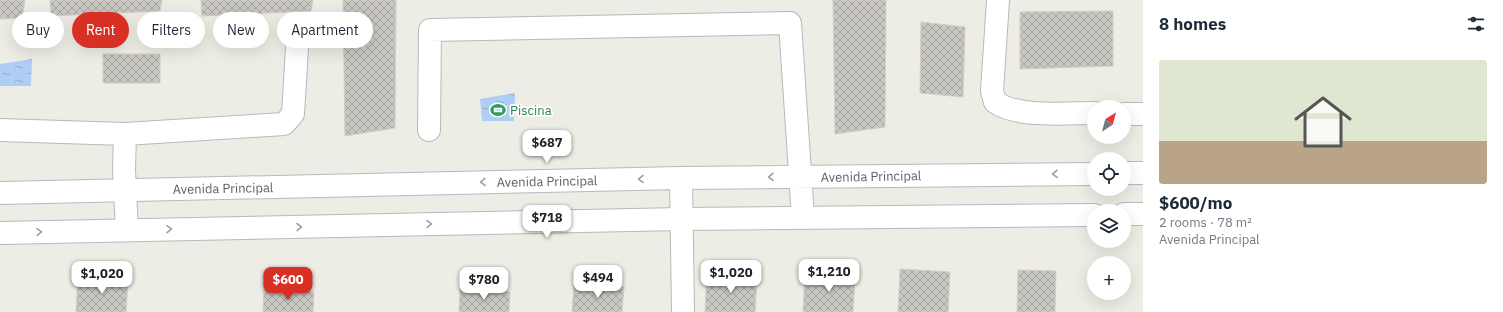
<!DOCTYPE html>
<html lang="en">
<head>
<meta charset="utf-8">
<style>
	:root { --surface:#fff; --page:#f2f2f3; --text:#1f2937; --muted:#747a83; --accent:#d93025 }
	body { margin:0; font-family:"IBM Plex Sans",sans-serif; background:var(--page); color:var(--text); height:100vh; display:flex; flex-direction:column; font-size:15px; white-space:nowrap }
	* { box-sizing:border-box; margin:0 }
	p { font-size:13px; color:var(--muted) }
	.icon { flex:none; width:22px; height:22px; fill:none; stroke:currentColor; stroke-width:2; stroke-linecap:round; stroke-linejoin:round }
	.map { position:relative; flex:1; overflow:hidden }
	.sheet { display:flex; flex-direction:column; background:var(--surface); width:360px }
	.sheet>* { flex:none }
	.banner { position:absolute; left:12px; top:12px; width:380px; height:36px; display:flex; gap:8px }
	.needle { width:26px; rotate:36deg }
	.controls { position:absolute; left:1087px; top:100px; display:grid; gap:8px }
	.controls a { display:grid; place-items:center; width:44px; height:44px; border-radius:50%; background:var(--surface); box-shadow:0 4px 16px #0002; font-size:20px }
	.price { position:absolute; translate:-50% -34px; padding:0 9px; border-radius:8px; background:#fff; color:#222; font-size:13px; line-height:26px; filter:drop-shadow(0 1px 2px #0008) }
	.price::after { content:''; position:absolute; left:50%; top:24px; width:12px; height:9px; margin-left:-6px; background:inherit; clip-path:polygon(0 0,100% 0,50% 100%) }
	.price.active { background:var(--accent); color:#fff }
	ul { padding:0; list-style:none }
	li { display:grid; align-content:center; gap:8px; height:212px; padding:0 16px }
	li span { display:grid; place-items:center; height:124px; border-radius:4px; color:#555 }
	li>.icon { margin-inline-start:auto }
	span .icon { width:72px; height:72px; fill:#fffc; stroke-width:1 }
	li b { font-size:17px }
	h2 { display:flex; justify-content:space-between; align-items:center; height:48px; padding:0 16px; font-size:17px }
	.tag { padding:0 14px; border-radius:18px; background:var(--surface); box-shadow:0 4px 16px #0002; font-size:14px; line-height:36px }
	.tag.active { background:var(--accent); color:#fff }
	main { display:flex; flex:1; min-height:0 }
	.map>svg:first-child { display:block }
	.water { fill:url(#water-ripples) }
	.building { fill:url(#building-cross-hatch); stroke:#d1cfc4 }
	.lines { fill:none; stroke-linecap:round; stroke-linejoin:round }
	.minor-casing { stroke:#b7b9bd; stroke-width:24 }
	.minor { stroke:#fff; stroke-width:22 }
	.oneway { stroke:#9e9fa2 }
	.labels { text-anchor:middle; stroke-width:3.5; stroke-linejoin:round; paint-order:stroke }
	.leisure-label { font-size:13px; fill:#27864d; stroke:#fff; text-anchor:start }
	.street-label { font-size:13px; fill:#5d5f64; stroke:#fff }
</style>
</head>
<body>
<main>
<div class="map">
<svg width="1143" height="312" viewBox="0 0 1143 312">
	<defs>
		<pattern id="water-ripples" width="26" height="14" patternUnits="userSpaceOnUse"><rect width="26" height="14" fill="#afcef4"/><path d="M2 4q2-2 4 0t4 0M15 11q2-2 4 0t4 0" fill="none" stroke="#92aac9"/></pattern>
		<pattern id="building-cross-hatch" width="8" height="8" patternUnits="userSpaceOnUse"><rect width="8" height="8" fill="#c9c7c2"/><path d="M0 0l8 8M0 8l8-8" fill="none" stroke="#a6a5a1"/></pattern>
	</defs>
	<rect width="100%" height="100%" fill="#edede5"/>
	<path class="water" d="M 32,59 L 31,86 L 0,86 L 0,64 Z
		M 515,93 L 514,121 L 482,121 L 480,99 Z"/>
	<path class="building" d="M 0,0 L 25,0 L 22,18 L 0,19 Z
		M 50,0 L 162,0 L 160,11 L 51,16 Z
		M 201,0 L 313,0 L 311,11 L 202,16 Z
		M 343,0 L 396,0 L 395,128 L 345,136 Z
		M 833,0 L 886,0 L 885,127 L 835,134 Z
		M 1113,11 L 1113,66 L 1020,69 L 1020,12 Z
		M 921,22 L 965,27 L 963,97 L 920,93 Z
		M 103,54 L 160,54 L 160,83 L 103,83 Z
		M 900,269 L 950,272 L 948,312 L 898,312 Z
		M 1018,270 L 1056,271 L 1055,312 L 1017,312 Z
		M 805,273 L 855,277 L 853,312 L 803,312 Z
		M 707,274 L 757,277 L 755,312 L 705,312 Z
		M 78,276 L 128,280 L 126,312 L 76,312 Z
		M 574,284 L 624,287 L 622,312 L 572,312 Z
		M 264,289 L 314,292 L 313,312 L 263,312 Z
		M 460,289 L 510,292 L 509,312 L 459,312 Z"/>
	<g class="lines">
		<g class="minor-casing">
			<path id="minor" d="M 998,0 L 992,91 L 995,102 C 1018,118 1066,113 1094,113
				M 1124,114 L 1143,114
				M 0,130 L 125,134 L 284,124 L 293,114 L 297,48
				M 429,130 L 430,30 L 790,23 L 803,218
				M 125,134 L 124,170 L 127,230
				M 1124,173 L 1143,173
				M 681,178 L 683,312
				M 0,193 L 681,178 L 1094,174
				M 1124,214 L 1143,214
				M 0,233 L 681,219 L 1094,215"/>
		</g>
		<use href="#minor" class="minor"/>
	</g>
	<defs><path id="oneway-chevron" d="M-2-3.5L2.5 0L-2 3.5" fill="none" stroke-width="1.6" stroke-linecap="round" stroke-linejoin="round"/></defs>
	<g class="oneway">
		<use href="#oneway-chevron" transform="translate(1055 174) rotate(179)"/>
		<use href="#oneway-chevron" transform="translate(771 177) rotate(179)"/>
		<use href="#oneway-chevron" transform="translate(641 179) rotate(179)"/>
		<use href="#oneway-chevron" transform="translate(483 182) rotate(179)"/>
		<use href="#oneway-chevron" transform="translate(429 224) rotate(-1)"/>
		<use href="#oneway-chevron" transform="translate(299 227) rotate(-1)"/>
		<use href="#oneway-chevron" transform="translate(169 229) rotate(-1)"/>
		<use href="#oneway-chevron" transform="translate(39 232) rotate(-1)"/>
	</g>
	<defs>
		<g id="stadium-bare" transform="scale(1.2)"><path d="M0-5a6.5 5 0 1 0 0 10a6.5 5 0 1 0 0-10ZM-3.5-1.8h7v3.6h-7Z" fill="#2e9e5b" stroke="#fff" stroke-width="2.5" paint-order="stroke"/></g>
	</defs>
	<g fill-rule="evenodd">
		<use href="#stadium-bare" x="498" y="110"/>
	</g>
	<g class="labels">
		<g class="leisure-label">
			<text x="510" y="115">Piscina</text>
		</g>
		<g class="street-label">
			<text transform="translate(871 176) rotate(-1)" y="5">Avenida Principal</text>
			<text transform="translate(547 181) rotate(-1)" y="5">Avenida Principal</text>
			<text transform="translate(223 188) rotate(-1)" y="5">Avenida Principal</text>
		</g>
	</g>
</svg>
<div class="controls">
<a><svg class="needle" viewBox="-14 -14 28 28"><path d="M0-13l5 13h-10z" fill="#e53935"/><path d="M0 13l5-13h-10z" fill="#747a83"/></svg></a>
<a><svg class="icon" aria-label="locate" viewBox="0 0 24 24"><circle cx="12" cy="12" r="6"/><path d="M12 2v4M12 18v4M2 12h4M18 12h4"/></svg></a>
<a><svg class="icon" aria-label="layers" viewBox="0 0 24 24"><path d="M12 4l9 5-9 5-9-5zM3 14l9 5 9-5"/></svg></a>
<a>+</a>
</div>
<b class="price" style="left:547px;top:164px">$687</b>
<b class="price" style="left:547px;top:239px">$718</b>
<b class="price" style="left:829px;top:293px">$1,210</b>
<b class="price" style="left:731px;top:294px">$1,020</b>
<b class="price" style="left:102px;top:295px">$1,020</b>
<b class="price" style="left:598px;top:299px">$494</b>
<b class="price active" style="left:288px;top:301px">$600</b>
<b class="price" style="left:484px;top:301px">$780</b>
<div class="banner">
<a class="tag">Buy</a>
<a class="tag active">Rent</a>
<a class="tag">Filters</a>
<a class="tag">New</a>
<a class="tag">Apartment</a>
</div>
</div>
<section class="sheet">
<h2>8 homes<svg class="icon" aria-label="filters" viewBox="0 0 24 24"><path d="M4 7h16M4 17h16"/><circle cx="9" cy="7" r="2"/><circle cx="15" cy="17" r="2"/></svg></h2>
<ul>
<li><span style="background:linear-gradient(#dfe7d0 65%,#b9a48a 0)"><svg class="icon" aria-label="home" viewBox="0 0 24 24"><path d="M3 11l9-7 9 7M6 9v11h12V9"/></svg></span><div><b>$600/mo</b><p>2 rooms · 78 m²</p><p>Avenida Principal</p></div></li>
</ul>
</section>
</main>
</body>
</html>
